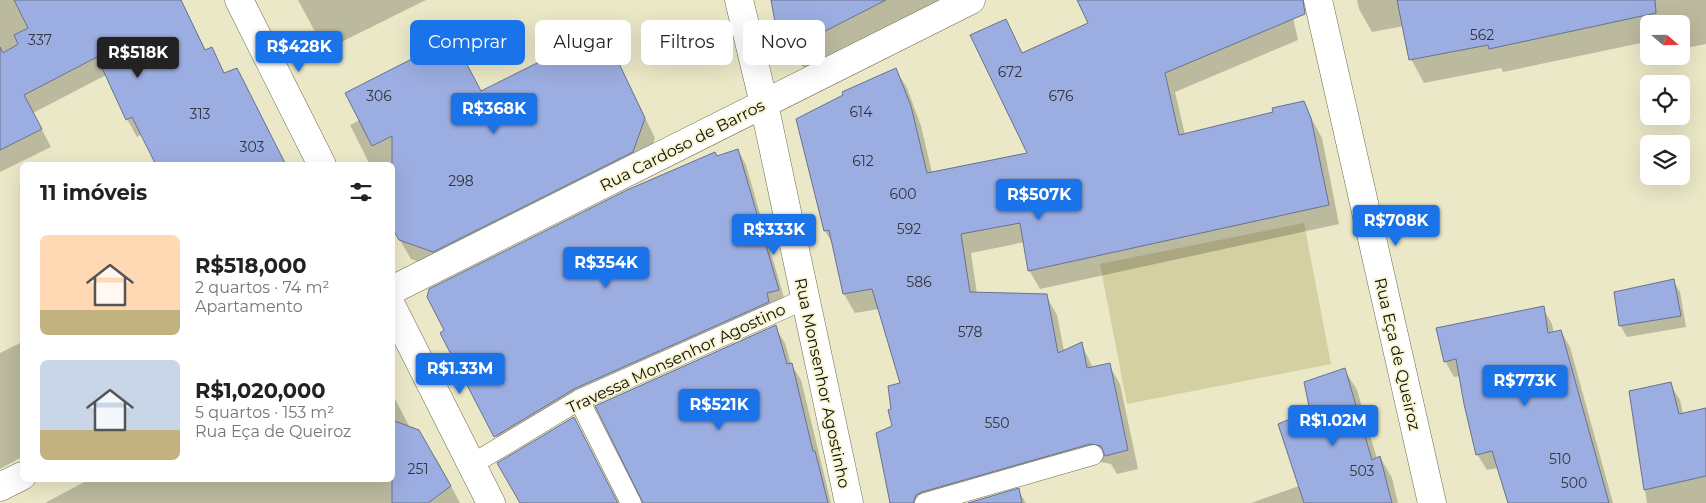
<!DOCTYPE html>
<html lang="pt">
<head>
<meta charset="utf-8">
<style>
	:root { --surface:#fff; --page:#f6f6f6; --text:#222; --muted:#767676; --accent:#1a73e8 }
	body { margin:0; font-family:Montserrat,sans-serif; background:var(--page); color:var(--text); height:100vh; display:flex; flex-direction:column; font-size:19px; white-space:nowrap }
	* { box-sizing:border-box; margin:0 }
	p { font-size:16px; color:var(--muted) }
	.icon { flex:none; width:28px; height:28px; fill:none; stroke:currentColor; stroke-width:2; stroke-linecap:round; stroke-linejoin:round }
	.map { position:relative; flex:1; overflow:hidden }
	.side { position:absolute; left:20px; top:162px; width:375px; height:320px; display:flex; flex-direction:column; background:var(--surface); border-radius:8px; box-shadow:0 5px 20px #0002 }
	.side>* { flex:none }
	.hud { position:absolute; left:410px; top:20px; width:475px; height:45px; display:flex; gap:10px }
	.needle { width:32px; rotate:110deg }
	.buttons { position:absolute; left:1640px; top:15px; display:grid; gap:10px }
	.buttons a { display:grid; place-items:center; width:50px; height:50px; border-radius:8px; background:var(--surface); box-shadow:0 5px 20px #0002; font-size:25px }
	.price { position:absolute; translate:-50% -42px; padding:0 11px; border-radius:5px; background:var(--accent); color:#fff; font-size:16px; line-height:32px; filter:drop-shadow(0 1px 2px #0008) }
	.price::after { content:''; position:absolute; left:50%; top:30px; width:15px; height:11px; margin-left:-8px; background:inherit; clip-path:polygon(0 0,100% 0,50% 100%) }
	.price.active { background:#222; color:#fff }
	ul { padding:0; list-style:none }
	li { display:flex; align-items:center; gap:15px; height:125px; padding:0 20px }
	li span { display:grid; place-items:center; flex:none; width:140px; height:100px; border-radius:8px; color:#555 }
	li>.icon { margin-inline-start:auto }
	span .icon { width:60px; height:60px; fill:#fffc; stroke-width:1 }
	li b { font-size:21px }
	h2 { display:flex; justify-content:space-between; align-items:center; height:60px; padding:0 20px; font-size:21px }
	.tag { padding:0 18px; border-radius:8px; background:var(--surface); box-shadow:0 5px 20px #0002; font-size:18px; line-height:45px }
	.tag.active { background:var(--accent); color:#fff }
	.map>svg:first-child { display:block }
	.green { fill:#d4d0a1 }
	.shadow { fill:#0003 }
	.building { fill:#9cade1; stroke:#68728e }
	.lines { fill:none; stroke-linecap:round; stroke-linejoin:round }
	.service-casing { stroke:#6e6c4d; stroke-width:21 }
	.minor-casing { stroke:#6e6c4d; stroke-width:29 }
	.service { stroke:#fff; stroke-width:20 }
	.minor { stroke:#fff; stroke-width:28 }
	.labels { text-anchor:middle; stroke-width:4; stroke-linejoin:round; paint-order:stroke }
	.number-label { font-size:14px; fill:#32353a }
	.street-label { font-size:16px; fill:#0e0d03; stroke:#f7f5d3 }
</style>
</head>
<body>
<div class="map">
<svg width="1706" height="503" viewBox="0 0 1706 503">
	<rect width="100%" height="100%" fill="#eae8c6"/>
	<path class="green" d="M 1304,223 L 1331,364 L 1127,404 L 1100,264 Z"/>
	<path class="shadow" d="M 0,0 L 181,0 L 206,51 L 211,49 L 225,74 L 286,165 L 157,165 L 142,134 L 137,137 L 127,119 L 106,75 L 33,113 L 51,147 L 0,172 Z
		M 298,0 L 426,0 L 325,50 Z
		M 772,0 L 949,0 L 809,72 L 793,58 L 778,32 Z
		M 1079,0 L 1289,0 L 1298,40 L 1175,92 L 1185,135 L 1275,113 L 1303,103 L 1322,138 L 1339,224 L 1040,289 L 1029,270 L 1025,242 L 971,253 L 977,294 L 1046,296 L 1057,315 L 1064,351 L 1081,343 L 1093,368 L 1109,365 L 1120,384 L 1138,469 L 1117,474 L 1111,464 L 1101,462 L 958,503 L 891,503 L 893,410 L 901,384 L 879,309 L 855,313 L 844,294 L 834,246 L 825,231 L 797,119 L 896,70 L 907,88 L 921,126 L 932,173 L 1029,154 L 1005,21 L 1023,54 L 1091,24 Z
		M 1357,0 L 1706,0 L 1706,44 L 1681,49 L 1681,24 L 1649,24 L 1649,56 L 1641,43 L 1503,72 L 1501,68 L 1424,83 L 1411,59 L 1404,26 L 1372,32 L 1359,9 Z
		M 603,31 L 655,138 L 643,171 L 444,270 L 411,259 L 400,240 L 392,165 L 370,165 L 350,125 L 360,120 L 481,92 Z
		M 738,150 L 746,165 L 786,305 L 504,451 L 441,333 L 717,158 Z
		M 1673,280 L 1680,292 L 1686,327 L 1627,337 L 1620,325 Z
		M 1543,308 L 1552,324 L 1554,333 L 1561,331 L 1570,347 L 1613,503 L 1509,503 L 1498,468 L 1487,470 L 1477,454 L 1460,376 L 1454,377 L 1445,361 Z
		M 775,327 L 785,343 L 791,364 L 801,380 L 831,503 L 643,503 L 643,497 Z
		M 22,342 L 22,457 L 0,469 L 0,353 Z
		M 1344,369 L 1357,390 L 1377,459 L 1380,457 L 1392,478 L 1398,503 L 1251,503 L 1299,486 L 1311,412 Z
		M 1670,384 L 1680,400 L 1683,414 L 1706,409 L 1706,503 L 1647,503 L 1630,392 Z
		M 392,393 L 410,428 L 434,459 L 436,458 L 460,503 L 45,503 L 88,480 L 392,480 Z
		M 1018,490 L 1026,503 L 970,503 Z"/>
	<path class="building" d="M 14,0 L 181,0 L 205,50 L 212,47 L 224,73 L 237,68 L 286,165 L 156,165 L 132,117 L 126,120 L 97,57 L 24,95 L 42,129 L 0,150 L 0,47 L 3,53 L 18,44 L 14,35 L 28,28 Z
		M 771,0 L 886,0 L 794,47 L 777,33 Z
		M 1077,0 L 1303,0 L 1305,14 L 1165,73 L 1179,135 L 1273,112 L 1272,108 L 1304,101 L 1311,118 L 1329,205 L 1028,271 L 1020,223 L 961,234 L 970,292 L 1047,294 L 1058,353 L 1082,342 L 1087,368 L 1110,363 L 1128,450 L 1105,456 L 1101,446 L 1090,444 L 922,492 L 916,495 L 913,503 L 890,503 L 876,433 L 892,426 L 888,410 L 891,409 L 888,386 L 900,383 L 872,289 L 843,294 L 829,230 L 824,231 L 796,119 L 843,95 L 842,92 L 896,68 L 911,106 L 927,173 L 1027,153 L 970,35 L 1006,19 L 1022,53 L 1088,23 Z
		M 1397,0 L 1655,0 L 1656,13 L 1489,49 L 1488,45 L 1409,60 Z
		M 603,30 L 645,118 L 633,152 L 433,252 L 399,240 L 392,228 L 392,136 L 372,146 L 345,93 L 453,38 L 481,91 Z
		M 738,149 L 779,290 L 767,293 L 769,302 L 574,389 L 494,437 L 440,333 L 444,330 L 427,297 L 429,289 L 627,190 L 715,152 L 717,156 Z
		M 1674,279 L 1681,316 L 1619,326 L 1614,292 Z
		M 1544,306 L 1548,333 L 1561,330 L 1609,503 L 1508,503 L 1492,451 L 1476,455 L 1464,404 L 1456,359 L 1444,362 L 1436,328 Z
		M 776,325 L 787,364 L 792,363 L 813,451 L 815,451 L 828,503 L 643,503 L 595,406 Z
		M 1345,368 L 1372,460 L 1380,456 L 1392,503 L 1304,503 L 1278,424 L 1310,411 L 1304,382 Z
		M 1671,382 L 1679,414 L 1706,408 L 1706,476 L 1644,490 L 1629,391 Z
		M 574,417 L 618,503 L 520,503 L 497,463 Z
		M 392,420 L 419,430 L 451,486 L 428,503 L 392,503 Z
		M 1019,488 L 1022,503 L 968,503 Z"/>
	<g class="lines">
		<g class="service-casing">
			<path id="service" d="M 579,400 L 631,503
				M 471,465 L 579,400 L 805,299
				M 925,503 L 1093,455"/>
		</g>
		<g class="minor-casing">
			<path id="minor" d="M 239,0 L 322,165
				M 739,0 L 764,104 L 849,503
				M 1318,0 L 1432,503
				M 392,290 L 971,0
				M 392,307 L 491,503
				M 0,487 L 22,476"/>
		</g>
		<use href="#service" class="service"/>
		<use href="#minor" class="minor"/>
	</g>
	<g class="labels">
		<g class="number-label">
			<text x="1482" y="40">562</text>
			<text x="40" y="45">337</text>
			<text x="1010" y="77">672</text>
			<text x="379" y="101">306</text>
			<text x="1061" y="101">676</text>
			<text x="861" y="117">614</text>
			<text x="200" y="119">313</text>
			<text x="252" y="152">303</text>
			<text x="863" y="166">612</text>
			<text x="461" y="186">298</text>
			<text x="903" y="199">600</text>
			<text x="909" y="234">592</text>
			<text x="919" y="287">586</text>
			<text x="970" y="337">578</text>
			<text x="997" y="428">550</text>
			<text x="1560" y="464">510</text>
			<text x="418" y="474">251</text>
			<text x="1362" y="476">503</text>
			<text x="1574" y="488">500</text>
		</g>
		<g class="street-label">
			<text transform="translate(682 145) rotate(-27)" y="6">Rua Cardoso de Barros</text>
			<text transform="translate(1398 354) rotate(77)" y="6">Rua Eça de Queiroz</text>
			<text transform="translate(676 358) rotate(-25)" y="6">Travessa Monsenhor Agostino</text>
			<text transform="translate(823 383) rotate(78)" y="6">Rua Monsenhor Agostinho</text>
		</g>
	</g>
</svg>
<div class="buttons">
<a><svg class="needle" viewBox="-14 -14 28 28"><path d="M0-13l5 13h-10z" fill="#e53935"/><path d="M0 13l5-13h-10z" fill="#767676"/></svg></a>
<a><svg class="icon" aria-label="locate" viewBox="0 0 24 24"><circle cx="12" cy="12" r="6"/><path d="M12 2v4M12 18v4M2 12h4M18 12h4"/></svg></a>
<a><svg class="icon" aria-label="layers" viewBox="0 0 24 24"><path d="M12 4l9 5-9 5-9-5zM3 14l9 5 9-5"/></svg></a>
</div>
<b class="price" style="left:299px;top:73px">R$428K</b>
<b class="price active" style="left:138px;top:79px">R$518K</b>
<b class="price" style="left:494px;top:135px">R$368K</b>
<b class="price" style="left:1039px;top:221px">R$507K</b>
<b class="price" style="left:1396px;top:247px">R$708K</b>
<b class="price" style="left:774px;top:256px">R$333K</b>
<b class="price" style="left:606px;top:289px">R$354K</b>
<b class="price" style="left:460px;top:395px">R$1.33M</b>
<b class="price" style="left:1525px;top:407px">R$773K</b>
<b class="price" style="left:719px;top:431px">R$521K</b>
<b class="price" style="left:1333px;top:447px">R$1.02M</b>
<div class="hud">
<a class="tag active">Comprar</a>
<a class="tag">Alugar</a>
<a class="tag">Filtros</a>
<a class="tag">Novo</a>
</div>
<section class="side">
<h2>11 imóveis<svg class="icon" aria-label="filters" viewBox="0 0 24 24"><path d="M4 7h16M4 17h16"/><circle cx="9" cy="7" r="2"/><circle cx="15" cy="17" r="2"/></svg></h2>
<ul>
<li><span style="background:linear-gradient(#ffd9b3 75%,#c2b280 0)"><svg class="icon" aria-label="home" viewBox="0 0 24 24"><path d="M3 11l9-7 9 7M6 9v11h12V9"/></svg></span><div><b>R$518,000</b><p>2 quartos · 74 m²</p><p>Apartamento</p></div></li>
<li><span style="background:linear-gradient(#c9d6e8 70%,#c2b280 0)"><svg class="icon" aria-label="home" viewBox="0 0 24 24"><path d="M3 11l9-7 9 7M6 9v11h12V9"/></svg></span><div><b>R$1,020,000</b><p>5 quartos · 153 m²</p><p>Rua Eça de Queiroz</p></div></li>
</ul>
</section>
</div>
</body>
</html>
